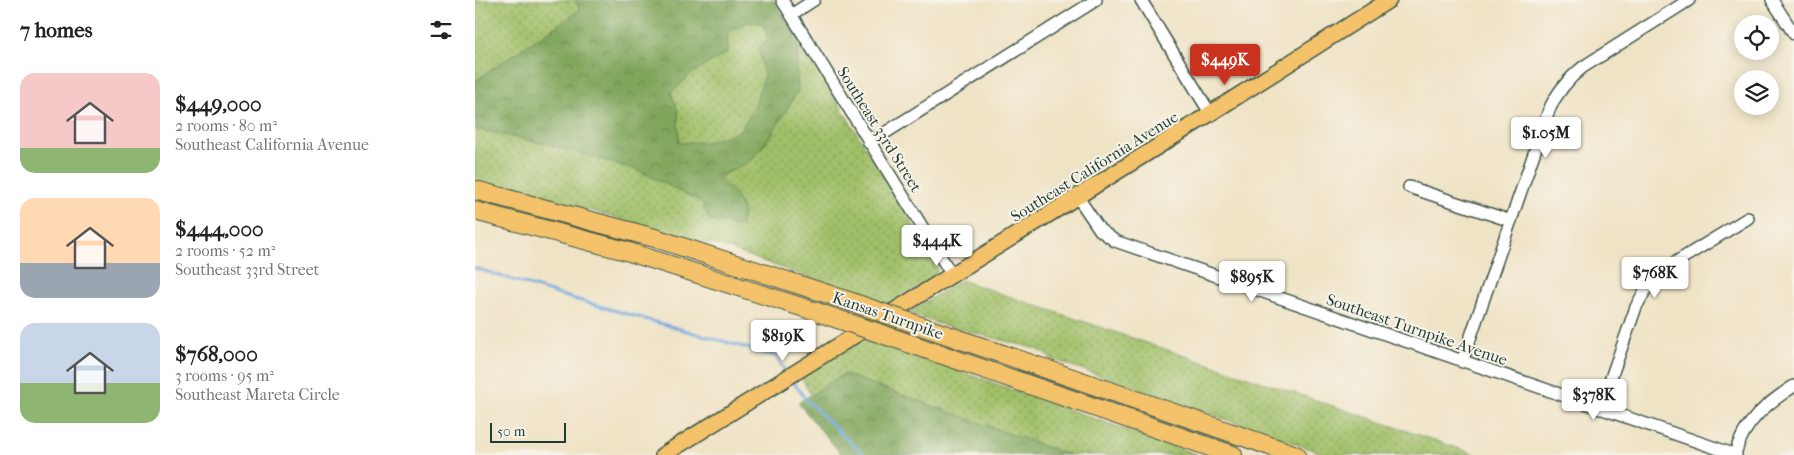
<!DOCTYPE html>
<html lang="en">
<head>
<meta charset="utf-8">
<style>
	:root { --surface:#fff; --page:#f6f6f6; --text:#222; --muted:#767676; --accent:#c8321e }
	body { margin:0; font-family:"IM FELL French Canon",serif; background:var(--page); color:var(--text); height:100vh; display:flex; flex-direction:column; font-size:19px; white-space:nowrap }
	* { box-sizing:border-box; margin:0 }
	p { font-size:16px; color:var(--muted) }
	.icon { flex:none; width:28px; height:28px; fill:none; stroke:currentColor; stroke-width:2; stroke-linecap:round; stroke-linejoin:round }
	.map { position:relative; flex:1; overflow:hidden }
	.details { display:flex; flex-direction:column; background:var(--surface); width:475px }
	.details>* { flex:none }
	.controls { position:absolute; left:1259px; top:15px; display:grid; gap:10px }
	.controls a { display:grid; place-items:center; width:45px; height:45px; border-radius:50%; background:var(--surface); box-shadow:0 2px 12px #0003; font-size:25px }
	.scale { position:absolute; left:15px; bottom:12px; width:76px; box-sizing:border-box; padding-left:5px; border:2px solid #1f3d34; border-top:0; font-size:14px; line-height:18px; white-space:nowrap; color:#1f3d34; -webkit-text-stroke:4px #f7f3e8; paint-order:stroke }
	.price { position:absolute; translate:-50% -42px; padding:0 11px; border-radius:5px; background:#fff; color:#222; font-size:16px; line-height:32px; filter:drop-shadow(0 1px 2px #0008) }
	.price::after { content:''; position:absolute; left:50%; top:30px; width:15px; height:11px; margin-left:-8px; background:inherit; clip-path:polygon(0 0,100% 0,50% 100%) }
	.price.active { background:var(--accent); color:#fff }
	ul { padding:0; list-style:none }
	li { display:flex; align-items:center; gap:15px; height:125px; padding:0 20px }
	li span { display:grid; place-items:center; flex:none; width:140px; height:100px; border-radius:15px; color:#555 }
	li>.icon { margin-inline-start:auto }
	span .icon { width:60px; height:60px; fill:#fffc; stroke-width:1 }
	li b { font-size:21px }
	h2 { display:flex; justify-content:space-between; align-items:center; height:60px; padding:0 20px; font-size:21px }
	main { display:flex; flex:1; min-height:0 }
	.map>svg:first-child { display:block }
	.grass { fill:url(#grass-dots); stroke:#607e4e }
	.forest { fill:url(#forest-crowns); stroke:#507248; fill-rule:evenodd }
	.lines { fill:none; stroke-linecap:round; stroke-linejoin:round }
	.stream { stroke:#70a7de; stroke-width:3 }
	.minor-casing { stroke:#3e564a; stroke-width:14 }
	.major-casing { stroke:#3e564a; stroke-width:18 }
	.highway-casing { stroke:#3e564a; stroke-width:20 }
	.minor { stroke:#fff; stroke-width:11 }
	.major { stroke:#f3c26a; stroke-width:15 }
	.highway { stroke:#f3c26a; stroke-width:18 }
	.highway-bridge-casing { stroke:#3e564a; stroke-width:20; stroke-linecap:butt }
	.highway-bridge { stroke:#f3c26a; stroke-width:18 }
	.labels { text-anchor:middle; stroke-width:4; stroke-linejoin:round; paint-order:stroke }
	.street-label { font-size:16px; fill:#1f3d34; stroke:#f7f3e8 }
</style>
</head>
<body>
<main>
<section class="details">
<h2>7 homes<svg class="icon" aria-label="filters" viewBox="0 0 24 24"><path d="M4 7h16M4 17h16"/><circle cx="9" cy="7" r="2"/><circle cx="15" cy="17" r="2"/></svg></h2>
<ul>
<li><span style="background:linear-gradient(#f6c9c9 75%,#8fb573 0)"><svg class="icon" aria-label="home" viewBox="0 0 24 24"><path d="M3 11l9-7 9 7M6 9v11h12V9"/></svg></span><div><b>$449,000</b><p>2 rooms · 80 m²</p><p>Southeast California Avenue</p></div></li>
<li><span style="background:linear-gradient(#ffd9b3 65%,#9aa5b1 0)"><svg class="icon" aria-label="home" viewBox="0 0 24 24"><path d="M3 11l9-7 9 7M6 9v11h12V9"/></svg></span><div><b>$444,000</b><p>2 rooms · 52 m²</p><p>Southeast 33rd Street</p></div></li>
<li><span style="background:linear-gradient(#c9d6e8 60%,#8fb573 0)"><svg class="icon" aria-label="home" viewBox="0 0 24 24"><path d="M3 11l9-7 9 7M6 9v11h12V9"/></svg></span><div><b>$768,000</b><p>3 rooms · 95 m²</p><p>Southeast Mareta Circle</p></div></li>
</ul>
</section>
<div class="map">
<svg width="1319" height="455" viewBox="0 0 1319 455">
	<defs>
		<pattern id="grass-dots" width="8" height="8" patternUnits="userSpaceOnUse" patternTransform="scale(1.25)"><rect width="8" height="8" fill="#a0bf67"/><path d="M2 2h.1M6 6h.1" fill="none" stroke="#829c56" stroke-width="1.8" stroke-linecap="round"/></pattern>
		<pattern id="forest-crowns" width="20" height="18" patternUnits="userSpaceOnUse" patternTransform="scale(1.25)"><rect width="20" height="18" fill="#80a65c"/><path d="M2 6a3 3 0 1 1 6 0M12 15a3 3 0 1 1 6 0" fill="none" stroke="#68884d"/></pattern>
	</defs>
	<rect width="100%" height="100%" fill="#f7f3e8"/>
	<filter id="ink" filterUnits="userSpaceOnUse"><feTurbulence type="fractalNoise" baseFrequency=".02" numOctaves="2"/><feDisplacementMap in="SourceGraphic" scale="10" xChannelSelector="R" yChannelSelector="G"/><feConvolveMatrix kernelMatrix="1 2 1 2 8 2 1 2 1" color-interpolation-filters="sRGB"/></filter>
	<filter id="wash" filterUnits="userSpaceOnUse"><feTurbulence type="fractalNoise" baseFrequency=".0096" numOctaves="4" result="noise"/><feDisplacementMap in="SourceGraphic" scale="20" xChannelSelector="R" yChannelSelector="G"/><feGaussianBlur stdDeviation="1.12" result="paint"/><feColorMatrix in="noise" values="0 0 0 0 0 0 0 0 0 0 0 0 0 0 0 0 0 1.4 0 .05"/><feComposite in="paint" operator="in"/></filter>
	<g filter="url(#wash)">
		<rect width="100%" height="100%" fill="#efe3c5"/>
		<path class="grass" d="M 0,0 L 100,0 L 105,10 L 0,81 Z
			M 272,22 L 288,23 L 293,38 L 284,48 L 289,77 L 278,111 L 263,132 L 232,142 L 204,143 L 203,111 L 196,93 L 217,73 L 253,52 L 252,34 Z
			M 324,39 L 462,264 L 462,271 L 459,277 L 413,306 L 243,245 L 229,243 L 43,190 L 0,180 L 0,129 L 73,144 L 163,170 L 226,202 L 242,178 L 276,161 L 297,134 L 323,90 L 322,67 Z
			M 486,280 L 1003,455 L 853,455 L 577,359 L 562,349 L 461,323 L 433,313 Z
			M 388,337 L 723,455 L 594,455 L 369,374 L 336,395 L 326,377 Z"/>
		<path class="forest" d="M 100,0 L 299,0 L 324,39 L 322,67 L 323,90 L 297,134 L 276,161 L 242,177 L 260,194 L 268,210 L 266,226 L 235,221 L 226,202 L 163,170 L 73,144 L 0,129 L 0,81 L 105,10 ZM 272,22 L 288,23 L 293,38 L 284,48 L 289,77 L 278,111 L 263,132 L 232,142 L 204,143 L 203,111 L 196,93 L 217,73 L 253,52 L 252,34 Z
			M 369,374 L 594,455 L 367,455 L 323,403 Z"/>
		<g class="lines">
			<path class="stream" d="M 0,268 L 82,294 L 300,356 L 312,373
				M 317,380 L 331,400 L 389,455"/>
		</g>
	</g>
	<g filter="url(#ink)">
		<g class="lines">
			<g class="minor-casing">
				<path id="minor" d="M 307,0 L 477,275
					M 666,0 L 735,113
					M 1297,0 L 1319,34
					M 316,15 L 339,0
					M 394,143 L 621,0
					M 934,187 L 1036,221
					M 602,196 L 625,230 L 640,241 L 1261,455
					M 987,362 L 1074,110 C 1082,92 1093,79 1108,67 L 1214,0
					M 1125,409 L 1161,307 L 1173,285 L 1193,267 L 1273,218
					M 1260,454 C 1269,422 1291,404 1319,386"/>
			</g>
			<g class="major-casing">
				<path id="major" d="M 188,455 L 717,125 L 914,0"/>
			</g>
			<g class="highway-casing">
				<path id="highway" d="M 0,190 L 180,238 L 365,298
					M 0,211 L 151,251 L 342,312
					M 449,327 L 821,455
					M 433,343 L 758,455"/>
			</g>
			<use href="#minor" class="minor"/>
			<use href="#major" class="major"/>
			<use href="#highway" class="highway"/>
			<g class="highway-bridge-casing">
				<path id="highway-bridge" d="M 365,298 L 449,327
					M 342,312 L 433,343"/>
			</g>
			<use href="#highway-bridge" class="highway-bridge"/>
		</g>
	</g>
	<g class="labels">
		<g class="street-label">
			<text transform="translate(405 129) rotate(58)" y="6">Southeast 33rd Street</text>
			<text transform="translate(619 166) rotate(-32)" y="6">Southeast California Avenue</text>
			<text transform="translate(413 315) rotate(19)" y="6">Kansas Turnpike</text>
			<text transform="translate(942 329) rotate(19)" y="6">Southeast Turnpike Avenue</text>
		</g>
	</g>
</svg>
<div class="controls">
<a><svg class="icon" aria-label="locate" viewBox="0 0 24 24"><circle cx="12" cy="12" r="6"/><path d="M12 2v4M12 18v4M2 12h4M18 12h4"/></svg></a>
<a><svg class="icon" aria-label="layers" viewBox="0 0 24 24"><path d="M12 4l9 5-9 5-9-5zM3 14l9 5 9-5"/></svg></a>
</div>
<div class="scale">50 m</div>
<b class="price active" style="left:750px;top:86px">$449K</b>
<b class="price" style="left:1071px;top:159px">$1.05M</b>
<b class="price" style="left:462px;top:267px">$444K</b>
<b class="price" style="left:1180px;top:299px">$768K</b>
<b class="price" style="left:777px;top:303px">$895K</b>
<b class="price" style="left:308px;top:362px">$819K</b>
<b class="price" style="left:1119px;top:421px">$378K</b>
</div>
</main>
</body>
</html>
